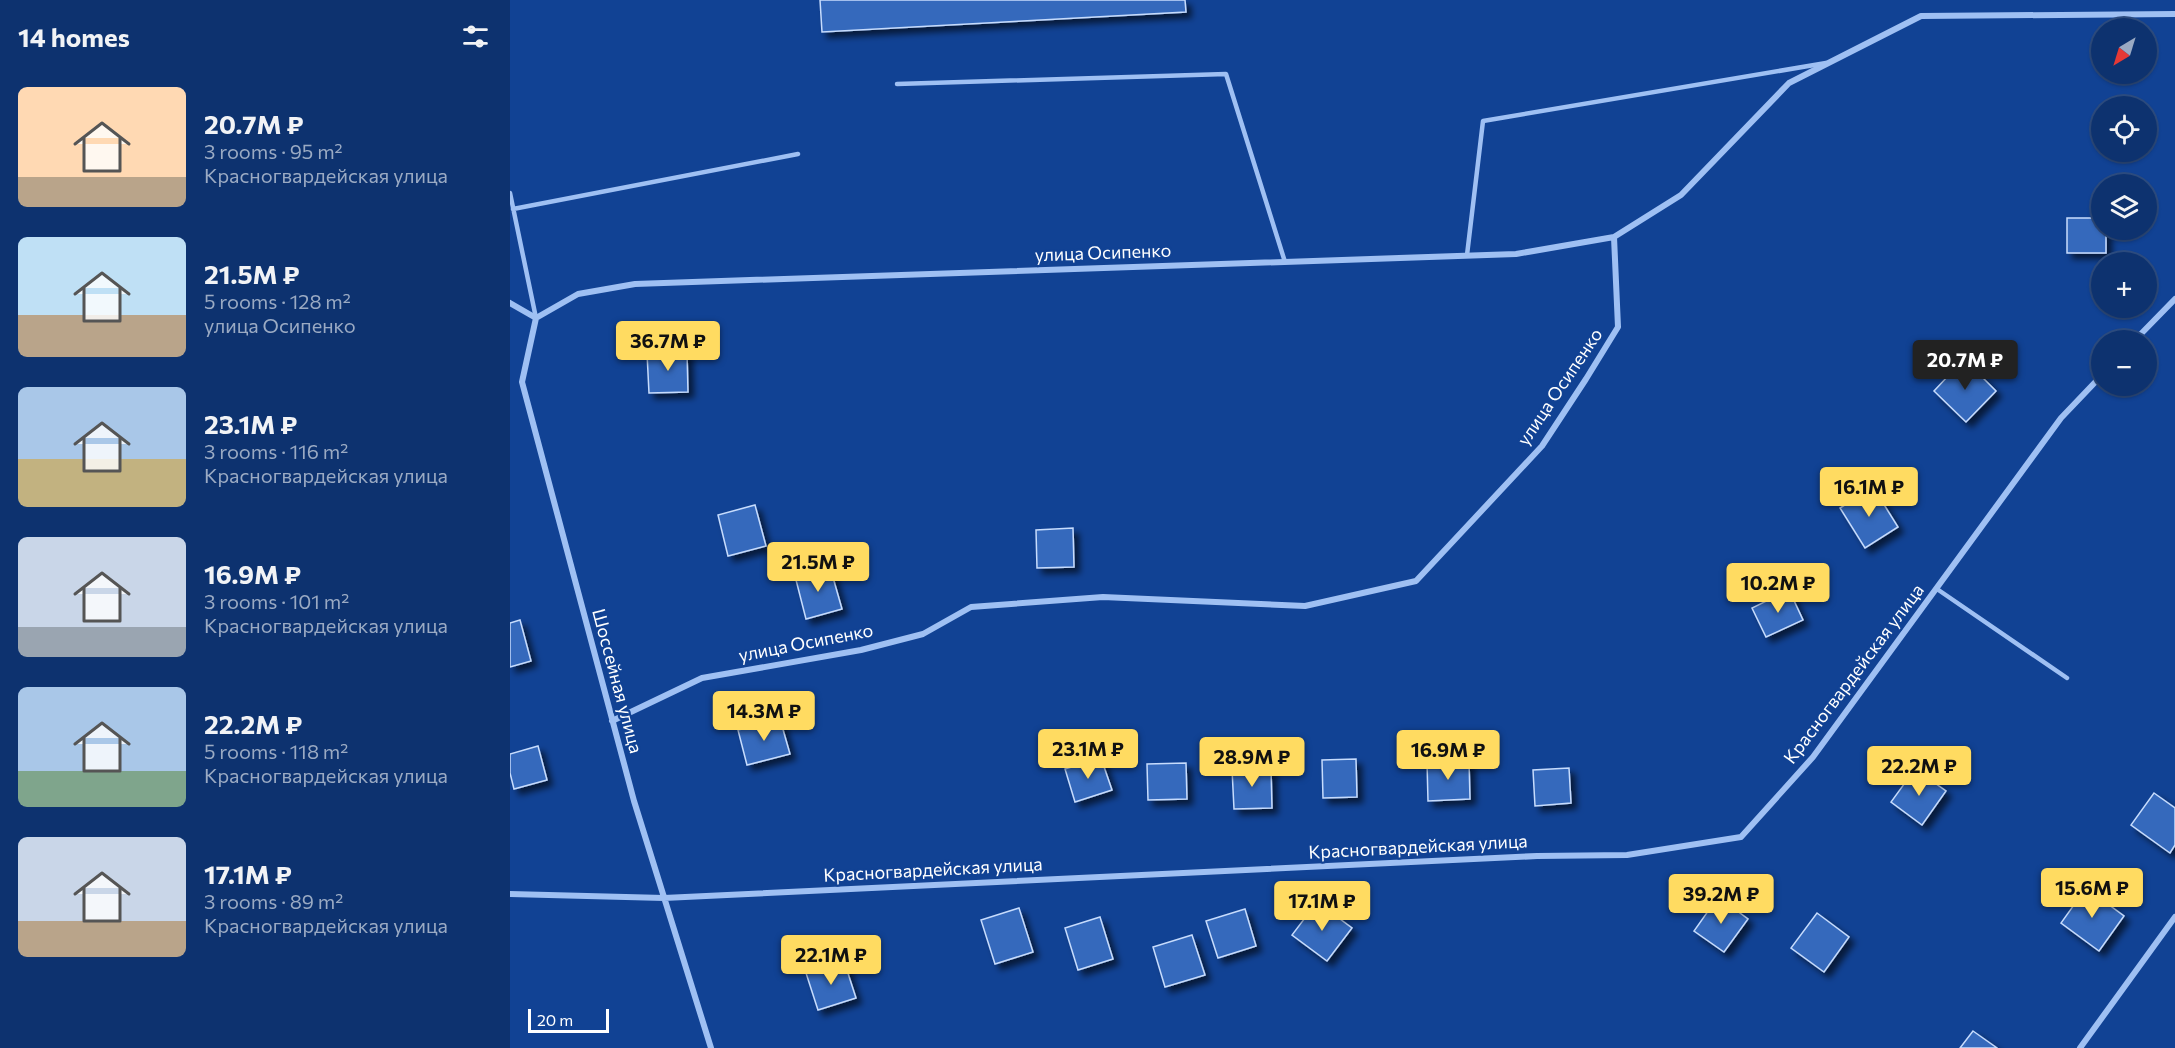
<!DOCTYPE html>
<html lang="en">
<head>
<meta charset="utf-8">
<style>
	:root { --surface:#0d326f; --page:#163a74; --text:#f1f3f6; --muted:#9aaac3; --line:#2d4d82; --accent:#ffdb61 }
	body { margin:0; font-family:Commissioner,sans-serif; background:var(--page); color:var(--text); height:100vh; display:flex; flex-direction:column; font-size:22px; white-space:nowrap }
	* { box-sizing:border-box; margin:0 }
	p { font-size:20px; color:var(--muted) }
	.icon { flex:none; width:33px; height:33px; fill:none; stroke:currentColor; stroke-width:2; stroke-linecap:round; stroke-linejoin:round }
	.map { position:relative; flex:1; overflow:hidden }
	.panel { display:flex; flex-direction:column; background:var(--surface); width:510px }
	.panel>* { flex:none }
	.needle { width:39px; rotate:218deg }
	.buttons { position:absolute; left:1581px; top:18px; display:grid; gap:12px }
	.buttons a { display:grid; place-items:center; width:66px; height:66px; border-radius:50%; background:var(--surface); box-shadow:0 2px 4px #0004,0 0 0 2px var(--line); font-size:30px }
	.scale { position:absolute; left:18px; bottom:15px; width:81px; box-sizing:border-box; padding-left:6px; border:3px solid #fff; border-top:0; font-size:16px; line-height:21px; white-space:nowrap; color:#fff; -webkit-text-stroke:4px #114294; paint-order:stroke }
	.price { position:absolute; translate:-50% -51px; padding:0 14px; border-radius:6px; background:var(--accent); color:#111; font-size:20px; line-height:39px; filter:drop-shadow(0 2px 3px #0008) }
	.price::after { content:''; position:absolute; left:50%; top:36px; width:18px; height:14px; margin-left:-9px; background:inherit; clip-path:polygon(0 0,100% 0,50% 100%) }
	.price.on { background:#222; color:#fff }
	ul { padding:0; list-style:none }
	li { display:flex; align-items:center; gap:18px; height:150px; padding:0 18px }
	li span { display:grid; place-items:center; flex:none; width:168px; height:120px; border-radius:9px; color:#555 }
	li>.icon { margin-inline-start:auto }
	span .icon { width:72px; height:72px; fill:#fffc; stroke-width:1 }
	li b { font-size:26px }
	h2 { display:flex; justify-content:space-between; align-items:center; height:72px; padding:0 18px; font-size:26px }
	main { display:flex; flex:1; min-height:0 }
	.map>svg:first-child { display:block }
	.building { fill:#3469bc; stroke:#c7dcfd; stroke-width:1.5; filter:url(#shadow) }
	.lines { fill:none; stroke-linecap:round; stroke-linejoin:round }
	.service { stroke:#9fc0f3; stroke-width:4.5 }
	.minor { stroke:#9fc0f3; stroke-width:6 }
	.labels { text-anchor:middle; stroke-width:4.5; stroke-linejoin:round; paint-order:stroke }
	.street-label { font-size:18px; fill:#fff; stroke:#114294 }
</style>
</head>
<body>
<main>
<section class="panel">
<h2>14 homes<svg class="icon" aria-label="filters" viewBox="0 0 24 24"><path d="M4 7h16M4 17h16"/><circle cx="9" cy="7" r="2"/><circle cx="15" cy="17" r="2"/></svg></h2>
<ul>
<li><span style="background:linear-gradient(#ffd9b3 75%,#b9a48a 0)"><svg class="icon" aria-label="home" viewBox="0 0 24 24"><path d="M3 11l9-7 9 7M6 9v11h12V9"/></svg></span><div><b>20.7M ₽</b><p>3 rooms · 95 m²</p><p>Красногвардейская улица</p></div></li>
<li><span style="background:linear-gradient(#bfe0f5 65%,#b9a48a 0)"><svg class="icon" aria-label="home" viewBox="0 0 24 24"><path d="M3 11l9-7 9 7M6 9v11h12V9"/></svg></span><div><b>21.5M ₽</b><p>5 rooms · 128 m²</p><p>улица Осипенко</p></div></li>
<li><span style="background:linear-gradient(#a9c7e8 60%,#c2b280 0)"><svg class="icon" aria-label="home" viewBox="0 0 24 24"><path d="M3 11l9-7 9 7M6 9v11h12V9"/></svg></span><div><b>23.1M ₽</b><p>3 rooms · 116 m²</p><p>Красногвардейская улица</p></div></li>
<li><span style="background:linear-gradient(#c9d6e8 75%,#9aa5b1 0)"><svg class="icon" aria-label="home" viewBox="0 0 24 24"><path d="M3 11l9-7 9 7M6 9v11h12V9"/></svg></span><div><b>16.9M ₽</b><p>3 rooms · 101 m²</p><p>Красногвардейская улица</p></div></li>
<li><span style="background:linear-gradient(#a9c7e8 70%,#7fa58c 0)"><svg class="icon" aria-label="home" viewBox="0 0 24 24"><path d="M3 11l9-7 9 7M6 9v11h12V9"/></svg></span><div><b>22.2M ₽</b><p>5 rooms · 118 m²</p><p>Красногвардейская улица</p></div></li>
<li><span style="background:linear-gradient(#c9d6e8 70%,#b9a48a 0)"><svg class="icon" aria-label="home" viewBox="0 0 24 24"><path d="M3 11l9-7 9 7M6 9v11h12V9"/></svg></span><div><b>17.1M ₽</b><p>3 rooms · 89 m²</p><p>Красногвардейская улица</p></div></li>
</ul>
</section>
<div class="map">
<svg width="1665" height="1048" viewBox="0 0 1665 1048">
	<defs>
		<filter id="shadow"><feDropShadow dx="5.5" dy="5.5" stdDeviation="3" flood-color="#0009"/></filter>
	</defs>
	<rect width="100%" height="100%" fill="#114294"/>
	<path class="building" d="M 310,0 L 675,0 L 676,12 L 312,32 Z
		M 1557,218 L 1592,218 L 1592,230 L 1596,230 L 1596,253 L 1557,253 Z
		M 177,352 L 178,392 L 139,393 L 137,353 Z
		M 1454,359 L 1486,391 L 1456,422 L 1424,391 Z
		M 1363,487 L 1388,527 L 1355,548 L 1330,508 Z
		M 245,505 L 256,546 L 218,556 L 208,515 Z
		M 563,528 L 564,567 L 527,568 L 526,530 Z
		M 320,567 L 332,609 L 296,619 L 285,576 Z
		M 1279,590 L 1293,620 L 1256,637 L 1242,608 Z
		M 10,620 L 21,661 L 0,667 L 0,623 Z
		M 270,719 L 280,754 L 237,765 L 228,730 Z
		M 28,746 L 37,780 L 4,789 L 0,773 L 0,754 Z
		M 591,758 L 602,790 L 565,802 L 555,769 Z
		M 846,759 L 847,797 L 813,798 L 812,760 Z
		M 959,761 L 960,799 L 918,801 L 917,762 Z
		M 676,763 L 677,799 L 638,800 L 637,764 Z
		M 761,768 L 762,808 L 724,809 L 722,769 Z
		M 1059,768 L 1061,803 L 1025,806 L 1023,770 Z
		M 1405,769 L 1436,791 L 1412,825 L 1381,802 Z
		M 1644,793 L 1665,808 L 1665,845 L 1660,853 L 1621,825 Z
		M 1576,888 L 1614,916 L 1589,951 L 1551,923 Z
		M 1208,897 L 1238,919 L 1214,952 L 1184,931 Z
		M 807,902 L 842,928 L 817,961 L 782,935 Z
		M 509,908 L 523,952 L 485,964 L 471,920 Z
		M 735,909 L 746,946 L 708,958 L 696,921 Z
		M 1307,913 L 1339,937 L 1314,972 L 1281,948 Z
		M 590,917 L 603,959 L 568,970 L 555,928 Z
		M 682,935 L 695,975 L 655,987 L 643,947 Z
		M 334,961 L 346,998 L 308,1010 L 296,973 Z
		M 1463,1031 L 1487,1048 L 1450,1048 Z"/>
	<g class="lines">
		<path class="service" d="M 387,84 L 716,74 L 775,262
			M 0,193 L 26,318
			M 3,209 L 288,154
			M 957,255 L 973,121 L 1316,63
			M 1427,589 L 1557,678"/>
		<path class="minor" d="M 0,303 L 26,318
			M 26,318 L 68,294 L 125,284 L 1006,254 L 1104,237 L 1171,195 L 1279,83 L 1411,16 L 1665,14
			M 26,318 L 12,382 L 124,801 L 201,1048
			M 1625,340 L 1665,299
			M 102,721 L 192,678 L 351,650 L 413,634 L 461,607 L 593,597 L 795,606 L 906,581 L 1032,446 L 1076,379 L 1108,327 L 1104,237
			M 0,894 L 154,898 L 1027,856 L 1117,855 L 1231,837 L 1303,757 L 1551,418 L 1592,375
			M 1570,1048 L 1665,917"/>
	</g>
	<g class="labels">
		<g class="street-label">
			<text transform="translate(593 253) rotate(-2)" y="6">улица Осипенко</text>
			<text transform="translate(1050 387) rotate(-56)" y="6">улица Осипенко</text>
			<text transform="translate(296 643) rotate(-11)" y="6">улица Осипенко</text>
			<text transform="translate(1344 674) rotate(-53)" y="6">Красногвардейская улица</text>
			<text transform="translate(107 681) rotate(75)" y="6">Шоссейная улица</text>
			<text transform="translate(908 847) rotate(-3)" y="6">Красногвардейская улица</text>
			<text transform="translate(423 870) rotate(-3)" y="6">Красногвардейская улица</text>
		</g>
	</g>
</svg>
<div class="buttons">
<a><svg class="needle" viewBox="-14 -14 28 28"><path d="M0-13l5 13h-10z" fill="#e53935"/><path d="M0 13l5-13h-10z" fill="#9aaac3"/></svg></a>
<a><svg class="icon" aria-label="locate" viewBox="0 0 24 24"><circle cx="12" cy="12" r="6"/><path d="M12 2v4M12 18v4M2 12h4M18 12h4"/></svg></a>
<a><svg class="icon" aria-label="layers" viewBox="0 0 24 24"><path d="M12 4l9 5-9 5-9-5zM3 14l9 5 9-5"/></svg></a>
<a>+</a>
<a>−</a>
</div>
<div class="scale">20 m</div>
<b class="price" style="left:158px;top:372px">36.7M ₽</b>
<b class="price on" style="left:1455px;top:391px">20.7M ₽</b>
<b class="price" style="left:1359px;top:518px">16.1M ₽</b>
<b class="price" style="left:308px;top:593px">21.5M ₽</b>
<b class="price" style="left:1268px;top:614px">10.2M ₽</b>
<b class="price" style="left:254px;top:742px">14.3M ₽</b>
<b class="price" style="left:578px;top:780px">23.1M ₽</b>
<b class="price" style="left:938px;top:781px">16.9M ₽</b>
<b class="price" style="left:742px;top:788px">28.9M ₽</b>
<b class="price" style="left:1409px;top:797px">22.2M ₽</b>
<b class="price" style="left:1582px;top:919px">15.6M ₽</b>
<b class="price" style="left:1211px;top:925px">39.2M ₽</b>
<b class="price" style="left:812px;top:932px">17.1M ₽</b>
<b class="price" style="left:321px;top:986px">22.1M ₽</b>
</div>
</main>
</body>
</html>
